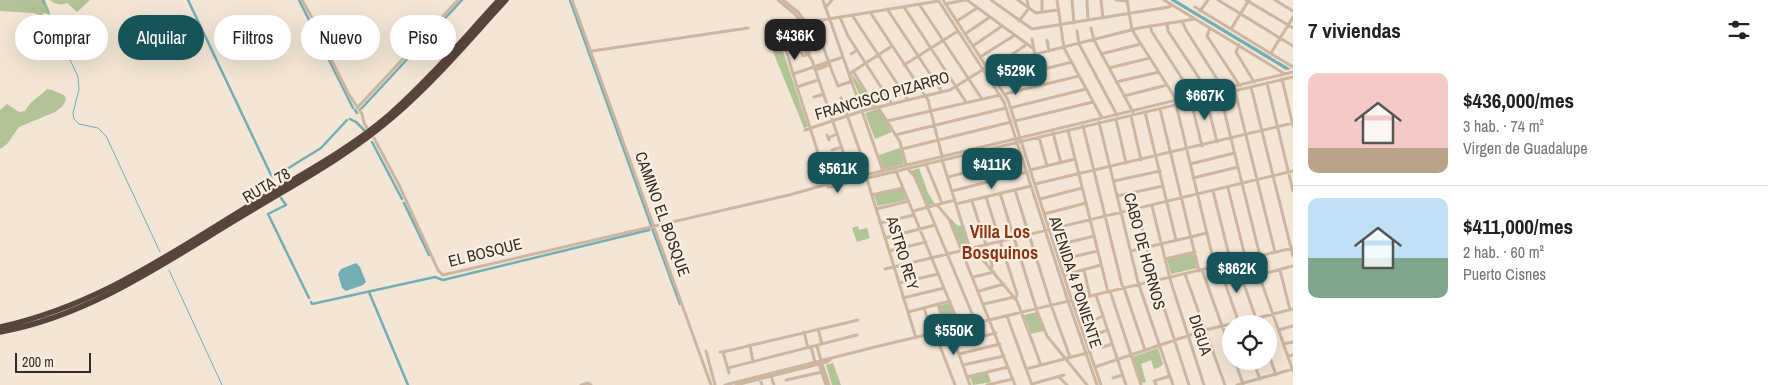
<!DOCTYPE html>
<html lang="es">
<head>
<meta charset="utf-8">
<style>
	:root { --surface:#fff; --page:#f6f6f6; --text:#202124; --muted:#757577; --line:#e0e0e0; --accent:#17545a }
	body { margin:0; font-family:"Archivo Narrow",sans-serif; background:var(--page); color:var(--text); height:100vh; display:flex; flex-direction:column; font-size:19px; white-space:nowrap }
	* { box-sizing:border-box; margin:0 }
	p { font-size:16px; color:var(--muted) }
	.icon { flex:none; width:28px; height:28px; fill:none; stroke:currentColor; stroke-width:2; stroke-linecap:round; stroke-linejoin:round }
	.map { position:relative; flex:1; overflow:hidden }
	.side { display:flex; flex-direction:column; background:var(--surface); width:475px }
	.side>* { flex:none }
	.guide { position:absolute; left:15px; top:15px; width:475px; height:45px; display:flex; gap:10px }
	.tools { position:absolute; left:1222px; top:315px; display:grid; gap:10px }
	.tools a { display:grid; place-items:center; width:55px; height:55px; border-radius:50%; background:var(--surface); box-shadow:0 5px 20px #0002; font-size:25px }
	.scale { position:absolute; left:15px; bottom:12px; width:76px; box-sizing:border-box; padding-left:5px; border:2px solid #352a25; border-top:0; font-size:14px; line-height:18px; white-space:nowrap; color:#352a25; -webkit-text-stroke:4px #fbf0e2; paint-order:stroke }
	.price { position:absolute; translate:-50% -42px; padding:0 11px; border-radius:10px; background:var(--accent); color:#fff; font-size:16px; line-height:32px; filter:drop-shadow(0 1px 2px #0008) }
	.price::after { content:''; position:absolute; left:50%; top:30px; width:15px; height:11px; margin-left:-8px; background:inherit; clip-path:polygon(0 0,100% 0,50% 100%) }
	.price.selected { background:#222; color:#fff }
	ul { padding:0; list-style:none }
	li { display:flex; align-items:center; gap:15px; height:125px; padding:0 15px }
	li+li { border-top:1px solid var(--line) }
	li span { display:grid; place-items:center; flex:none; width:140px; height:100px; border-radius:10px; color:#555 }
	li>.icon { margin-inline-start:auto }
	span .icon { width:60px; height:60px; fill:#fffc; stroke-width:1 }
	li b { font-size:21px }
	h2 { display:flex; justify-content:space-between; align-items:center; height:60px; padding:0 15px; font-size:21px }
	.chip { padding:0 18px; border-radius:22px; background:var(--surface); box-shadow:0 5px 20px #0002; font-size:18px; line-height:45px }
	.chip.selected { background:var(--accent); color:#fff }
	main { display:flex; flex:1; min-height:0 }
	.map>svg:first-child { display:block }
	.green { fill:#b2c395 }
	.water { fill:#72aeb3 }
	.lines { fill:none; stroke-linecap:round; stroke-linejoin:round }
	.stream { stroke:#72aeb3; stroke-width:1 }
	.canal { stroke:#72aeb3; stroke-width:2.5 }
	.minor { stroke:#ccb6a1; stroke-width:3 }
	.highway { stroke:#57443b; stroke-width:5.5 }
	.labels { text-anchor:middle; stroke-width:4.5; stroke-linejoin:round; paint-order:stroke }
	.street-label { font-size:16px; fill:#352a25; stroke:#fbf0e2 }
	.neighbourhood-label { font-size:18px; font-weight:bold; fill:#8c3516; stroke:#fbf0e2 }
</style>
</head>
<body>
<main>
<div class="map">
<svg width="1293" height="385" viewBox="0 0 1293 385">
	<rect width="100%" height="100%" fill="#f3e6d6"/>
	<path class="green" d="M 0,0 L 45,0 L 50,12 L 48,14 L 43,13 L 43,16 L 33,13 L 0,11 Z
		M 50,0 L 90,0 L 77,12 L 67,3 C 61,6 54,4 50,0 Z
		M 776,30 L 808,127 L 804,128 L 765,32 Z
		M 851,74 L 852,74 L 874,106 L 864,108 Z
		M 47,89 L 52,90 L 64,95 L 66,99 L 63,106 L 55,112 L 19,127 L 7,144 L 0,149 L 0,110 L 7,104 L 19,112 L 25,111 C 31,100 38,98 47,89 Z
		M 878,109 L 892,132 L 875,139 L 865,113 Z
		M 900,148 L 904,164 L 884,169 L 879,155 Z
		M 919,168 L 928,193 L 935,204 L 928,205 L 910,171 Z
		M 902,189 L 906,200 L 878,206 L 874,195 Z
		M 949,217 L 958,226 L 962,225 L 968,246 L 962,248 Z
		M 858,226 L 859,230 L 867,228 L 870,238 L 857,242 L 852,228 Z
		M 1193,253 L 1197,268 L 1171,274 L 1167,260 Z
		M 949,303 L 959,325 L 946,327 L 939,306 Z
		M 1037,312 L 1044,331 L 1031,334 L 1024,315 Z
		M 1158,348 L 1163,364 L 1160,367 L 1154,369 L 1151,360 L 1141,364 L 1146,382 L 1141,383 L 1132,357 Z
		M 833,363 L 841,385 L 832,385 L 826,365 Z
		M 988,373 L 991,382 L 973,385 L 970,377 Z"/>
	<path class="water" d="M 1170,0 L 1176,0 L 1291,69 L 1286,70 Z
		M 356,263 L 360,267 L 366,282 L 363,285 L 346,291 L 342,288 L 338,274 L 341,269 Z"/>
	<g class="lines">
		<path class="stream" d="M 44,3 L 78,77 L 79,89 L 73,113 L 74,119 L 79,124 L 98,128 L 106,136 L 160,252
			M 169,270 L 222,385"/>
		<path class="canal" d="M 43,0 L 44,3
			M 188,0 L 271,175 L 274,177 L 321,148 L 347,120
			M 299,0 L 353,108
			M 570,0 L 651,225
			M 361,109 L 462,0
			M 355,110 L 357,113
			M 350,119 L 356,122 L 364,130
			M 372,142 L 402,199
			M 281,198 L 286,205 L 268,214 L 309,298
			M 404,203 L 429,255
			M 652,228 L 680,304
			M 369,292 L 408,385
			M 311,302 L 312,304 L 435,277 L 443,280 L 649,230"/>
		<path class="minor" d="M 302,0 L 315,23 L 328,53 L 348,93 L 362,114 L 364,123 L 367,128
			M 572,0 L 711,385
			M 778,0 L 795,14 L 802,23
			M 783,0 L 798,12 L 806,23
			M 823,0 L 883,171
			M 938,0 L 1004,102 L 1068,301 L 1097,385
			M 943,0 L 1008,100 L 1071,298 L 1101,385
			M 967,0 L 1034,49
			M 991,0 L 1032,29 L 1169,7 L 1172,5
			M 1018,0 L 1036,13 L 1057,10
			M 1042,0 L 1042,12
			M 1057,0 L 1064,48 L 1102,118
			M 1072,0 L 1074,23
			M 1087,0 L 1088,20
			M 1101,0 L 1103,18
			M 1116,0 L 1127,1
			M 1127,0 L 1132,30 L 1174,96 L 1215,267
			M 1164,0 L 1285,74
			M 1218,0 L 1293,46
			M 1246,0 L 1293,28
			M 1275,0 L 1293,11
			M 919,4 L 982,99
			M 945,4 L 965,0
			M 904,7 L 966,102
			M 1195,7 L 1293,67
			M 825,8 L 832,0
			M 887,9 L 942,92
			M 1200,11 L 1208,0
			M 870,12 L 928,100 L 942,156
			M 852,15 L 908,100
			M 840,17 L 848,36 L 892,104
			M 814,21 L 833,74
			M 957,21 L 977,8
			M 1019,21 L 1029,8 L 1027,0
			M 1182,21 L 1186,30 L 1224,90
			M 1167,24 L 1168,31 L 1209,93
			M 787,26 L 812,60 L 852,178
			M 1150,26 L 1152,32 L 1194,97
			M 779,27 L 797,87
			M 1091,28 L 1094,40 L 1133,112
			M 1210,28 L 1207,36 L 1240,86
			M 767,29 L 939,1
			M 1231,29 L 1249,0
			M 1077,31 L 1079,44 L 1117,115
			M 965,34 L 990,17
			M 1032,39 L 1035,55
			M 1047,40 L 1049,51
			M 799,42 L 807,40 L 810,50 L 808,53
			M 1239,45 L 1236,52 L 1254,82
			M 973,46 L 1002,26
			M 803,47 L 801,51 L 803,56 L 809,54
			M 592,51 L 748,28
			M 1271,53 L 1293,17
			M 851,54 L 857,50
			M 1101,54 L 1141,44
			M 980,57 L 1015,35
			M 1000,63 L 1027,44
			M 904,65 L 958,31
			M 1109,68 L 1150,58
			M 815,70 L 829,65
			M 853,71 L 876,108
			M 793,74 L 843,57
			M 849,74 L 892,46
			M 834,76 L 838,86 L 852,81
			M 1282,79 L 1293,126
			M 818,80 L 797,87 L 828,184
			M 996,81 L 1072,62
			M 1116,82 L 1159,72
			M 1267,83 L 1293,191
			M 1251,87 L 1293,256
			M 1235,91 L 1275,252
			M 1005,94 L 1079,76
			M 1220,94 L 1260,256
			M 1124,96 L 1167,85
			M 814,97 L 824,94
			M 841,98 L 868,174
			M 1206,98 L 1217,142
			M 1191,101 L 1202,146
			M 878,107 L 900,142 L 906,165
			M 357,108 L 458,0
			M 1010,108 L 1086,89
			M 1160,109 L 1199,271
			M 819,110 L 828,107
			M 1145,112 L 1176,240
			M 1131,116 L 1141,160
			M 1116,119 L 1126,163
			M 887,121 L 1000,95
			M 1015,121 L 1093,102
			M 1099,122 L 1138,282 L 1173,385
			M 1083,126 L 1122,285 L 1125,291 L 1145,350
			M 805,130 L 862,111 L 950,90 L 987,67 L 1000,63 L 1139,28 L 1195,19
			M 1068,130 L 1108,292
			M 1053,133 L 1061,163
			M 827,135 L 829,140
			M 895,135 L 1006,108
			M 1039,137 L 1047,166
			M 374,138 L 400,187 L 438,270 L 443,275 L 789,195 L 828,184 L 1293,72
			M 828,138 L 837,134
			M 902,149 L 1011,122
			M 832,150 L 842,147
			M 835,160 L 837,165
			M 942,160 L 970,249
			M 836,162 L 846,159
			M 926,164 L 942,203
			M 1190,164 L 1235,153
			M 908,169 L 915,177 L 976,323
			M 1030,170 L 1075,159
			M 896,171 L 960,327
			M 866,176 L 916,338
			M 948,177 L 1022,158
			M 1193,178 L 1238,167
			M 1114,181 L 1160,171
			M 828,184 L 828,187 L 831,187 L 855,181 L 1293,77
			M 1035,184 L 1293,123
			M 1228,188 L 1246,260
			M 1015,190 L 1051,305 L 1070,357
			M 952,191 L 1027,172
			M 1213,191 L 1231,263
			M 1000,193 L 1037,311 L 1047,336 L 1087,385
			M 872,195 L 903,188
			M 1117,196 L 1163,186
			M 986,197 L 1017,294 L 1016,298
			M 1040,199 L 1082,188
			M 972,201 L 986,245
			M 956,204 L 1031,186
			M 937,205 L 949,219 L 1015,385
			M 1152,206 L 1170,279 L 1204,385
			M 876,209 L 909,201
			M 1137,209 L 1155,280 L 1189,385
			M 913,211 L 955,200
			M 1044,214 L 1086,203
			M 880,223 L 914,215
			M 885,238 L 935,225
			M 1054,246 L 1094,236
			M 973,248 L 1017,301 L 1041,365
			M 889,251 L 926,242
			M 1131,251 L 1207,233
			M 990,258 L 992,265 L 991,269
			M 1253,258 L 1293,371
			M 1165,259 L 1195,252
			M 1059,260 L 1098,251
			M 1236,262 L 1258,324
			M 1219,266 L 1239,323
			M 885,269 L 1293,171
			M 1084,270 L 1090,296
			M 1202,270 L 1231,351
			M 1280,270 L 1290,310
			M 1185,274 L 1225,385
			M 1064,275 L 1101,265
			M 1259,275 L 1293,266
			M 973,277 L 994,272
			M 899,283 L 938,274
			M 979,291 L 1004,284
			M 1110,291 L 1141,385
			M 1096,295 L 1126,385
			M 903,298 L 944,288
			M 938,304 L 946,331
			M 984,304 L 1014,297
			M 924,308 L 932,334
			M 908,312 L 950,301
			M 1007,316 L 1032,385
			M 1094,320 L 1103,316
			M 1234,324 L 1293,309
			M 818,329 L 822,344
			M 950,330 L 970,385
			M 1278,330 L 1293,326
			M 804,332 L 808,348
			M 935,333 L 955,385
			M 1099,333 L 1108,330
			M 955,343 L 996,333
			M 1283,344 L 1293,342
			M 750,345 L 753,362
			M 817,346 L 821,361
			M 811,347 L 815,362
			M 1103,347 L 1112,344
			M 706,351 L 715,385
			M 720,352 L 723,352 L 729,373
			M 723,352 L 858,320
			M 959,354 L 1000,344
			M 1269,355 L 1276,375
			M 1288,356 L 1293,355
			M 1235,361 L 1243,384
			M 1253,361 L 1260,379
			M 819,364 L 826,385
			M 822,364 L 829,385
			M 963,365 L 1004,356
			M 1095,367 L 1205,330 L 1231,324
			M 728,368 L 857,335
			M 1026,369 L 1087,353
			M 771,376 L 774,385
			M 967,377 L 1008,367
			M 1059,377 L 1067,385
			M 1113,378 L 1122,375
			M 760,379 L 762,385
			M 786,380 L 822,372
			M 1032,384 L 1064,375
			M 581,385 L 588,383 L 591,385
			M 725,385 L 879,346 L 1293,248
			M 736,385 L 827,362 L 831,359
			M 987,385 L 1013,379
			M 1156,385 L 1154,381 L 1170,376
			M 1237,385 L 1293,369"/>
		<path class="highway" d="M 0,327 C 96,306 168,255 250,205 C 297,177 347,151 389,115 C 429,80 463,39 499,0
			M 0,332 C 90,316 167,261 244,215 C 295,184 348,156 393,117 C 434,82 469,40 506,0"/>
	</g>
	<g class="labels">
		<g class="street-label">
			<text transform="translate(882 95) rotate(-16)" y="6">FRANCISCO PIZARRO</text>
			<text transform="translate(266 185) rotate(-31)" y="6">RUTA 78</text>
			<text transform="translate(663 214) rotate(70)" y="6">CAMINO EL BOSQUE</text>
			<text transform="translate(1145 251) rotate(75)" y="6">CABO DE HORNOS</text>
			<text transform="translate(485 252) rotate(-14)" y="6">EL BOSQUE</text>
			<text transform="translate(903 253) rotate(73)" y="6">ASTRO REY</text>
			<text transform="translate(1076 282) rotate(72)" y="6">AVENIDA 4 PONIENTE</text>
			<text transform="translate(1201 335) rotate(72)" y="6">DIGUA</text>
		</g>
		<g class="neighbourhood-label">
			<text x="1000" y="238">Villa Los<tspan x="1000" dy="21">Bosquinos</tspan></text>
		</g>
	</g>
</svg>
<div class="tools">
<a><svg class="icon" aria-label="locate" viewBox="0 0 24 24"><circle cx="12" cy="12" r="6"/><path d="M12 2v4M12 18v4M2 12h4M18 12h4"/></svg></a>
</div>
<div class="scale">200 m</div>
<b class="price selected" style="left:795px;top:61px">$436K</b>
<b class="price" style="left:1016px;top:96px">$529K</b>
<b class="price" style="left:1205px;top:121px">$667K</b>
<b class="price" style="left:992px;top:190px">$411K</b>
<b class="price" style="left:838px;top:194px">$561K</b>
<b class="price" style="left:1237px;top:294px">$862K</b>
<b class="price" style="left:954px;top:356px">$550K</b>
<div class="guide">
<a class="chip">Comprar</a>
<a class="chip selected">Alquilar</a>
<a class="chip">Filtros</a>
<a class="chip">Nuevo</a>
<a class="chip">Piso</a>
</div>
</div>
<section class="side">
<h2>7 viviendas<svg class="icon" aria-label="filters" viewBox="0 0 24 24"><path d="M4 7h16M4 17h16"/><circle cx="9" cy="7" r="2"/><circle cx="15" cy="17" r="2"/></svg></h2>
<ul>
<li><span style="background:linear-gradient(#f6c9c9 75%,#b9a48a 0)"><svg class="icon" aria-label="home" viewBox="0 0 24 24"><path d="M3 11l9-7 9 7M6 9v11h12V9"/></svg></span><div><b>$436,000/mes</b><p>3 hab. · 74 m²</p><p>Virgen de Guadalupe</p></div></li>
<li><span style="background:linear-gradient(#bfe0f5 60%,#7fa58c 0)"><svg class="icon" aria-label="home" viewBox="0 0 24 24"><path d="M3 11l9-7 9 7M6 9v11h12V9"/></svg></span><div><b>$411,000/mes</b><p>2 hab. · 60 m²</p><p>Puerto Cisnes</p></div></li>
</ul>
</section>
</main>
</body>
</html>
